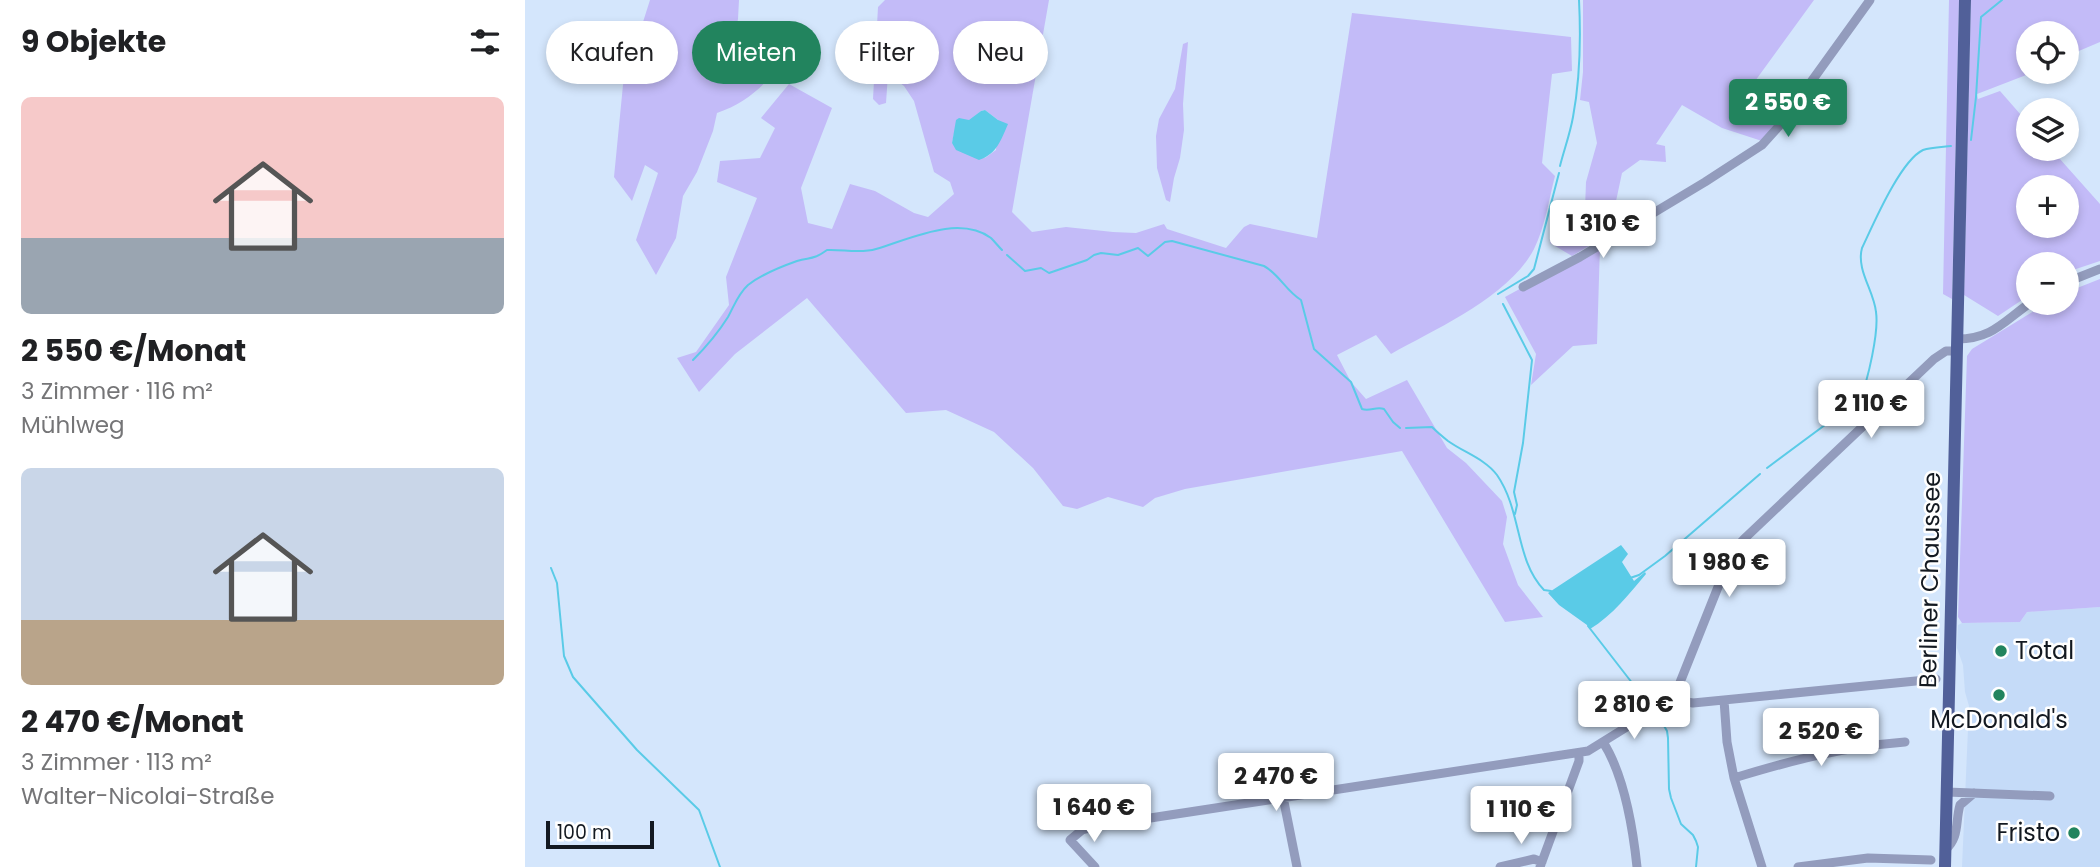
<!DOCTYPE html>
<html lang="de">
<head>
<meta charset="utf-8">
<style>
	:root { --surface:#fff; --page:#f6f6f6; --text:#202124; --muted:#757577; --accent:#22845e }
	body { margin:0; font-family:Poppins,sans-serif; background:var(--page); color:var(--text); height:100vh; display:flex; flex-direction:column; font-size:26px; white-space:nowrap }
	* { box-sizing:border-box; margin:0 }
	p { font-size:23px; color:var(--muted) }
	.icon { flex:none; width:38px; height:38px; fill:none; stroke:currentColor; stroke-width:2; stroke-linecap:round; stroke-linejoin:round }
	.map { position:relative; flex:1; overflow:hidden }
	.panel { display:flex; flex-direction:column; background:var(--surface); width:525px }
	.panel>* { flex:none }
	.hud { position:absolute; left:21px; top:21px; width:665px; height:63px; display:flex; gap:14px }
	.buttons { position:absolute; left:1491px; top:21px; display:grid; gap:14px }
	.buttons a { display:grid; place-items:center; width:63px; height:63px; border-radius:50%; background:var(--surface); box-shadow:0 4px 10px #0003; font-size:35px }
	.scale { position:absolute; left:21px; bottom:18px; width:108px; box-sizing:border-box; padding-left:7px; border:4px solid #131921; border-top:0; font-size:19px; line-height:24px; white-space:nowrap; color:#131921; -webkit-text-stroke:5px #fff; paint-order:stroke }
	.price { position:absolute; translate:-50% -60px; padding:0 16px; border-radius:7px; background:#fff; color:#222; font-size:23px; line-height:46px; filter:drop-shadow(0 2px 4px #0008) }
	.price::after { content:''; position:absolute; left:50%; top:42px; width:21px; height:16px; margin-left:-10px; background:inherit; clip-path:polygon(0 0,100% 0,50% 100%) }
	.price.active { background:var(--accent); color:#fff }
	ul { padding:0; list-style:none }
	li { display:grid; align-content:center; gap:14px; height:371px; padding:0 21px }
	li span { display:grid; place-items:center; height:217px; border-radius:10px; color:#555 }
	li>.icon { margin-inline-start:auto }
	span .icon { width:126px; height:126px; fill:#fffc; stroke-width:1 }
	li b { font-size:30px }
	h2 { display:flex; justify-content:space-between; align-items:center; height:84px; padding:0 21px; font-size:30px }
	.pill { padding:0 24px; border-radius:32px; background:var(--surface); box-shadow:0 4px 10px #0003; font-size:24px; line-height:63px }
	.pill.active { background:var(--accent); color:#fff }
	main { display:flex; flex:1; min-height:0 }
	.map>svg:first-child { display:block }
	.built { fill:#c5dbf8 }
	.green { fill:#c3bbf8; fill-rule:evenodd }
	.water { fill:#5acbe7 }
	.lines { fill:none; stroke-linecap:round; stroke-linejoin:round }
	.stream { stroke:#5acbe7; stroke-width:2 }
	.minor { stroke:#939cbd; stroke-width:9 }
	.major { stroke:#516099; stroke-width:12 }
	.poi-dot { fill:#22845e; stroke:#fff; stroke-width:2.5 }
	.labels { text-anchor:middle; stroke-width:5; stroke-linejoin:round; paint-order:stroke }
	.street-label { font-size:24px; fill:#131921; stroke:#fff }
	.poi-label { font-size:24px; fill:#131921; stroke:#fff; text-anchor:start }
</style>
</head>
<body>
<main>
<section class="panel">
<h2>9 Objekte<svg class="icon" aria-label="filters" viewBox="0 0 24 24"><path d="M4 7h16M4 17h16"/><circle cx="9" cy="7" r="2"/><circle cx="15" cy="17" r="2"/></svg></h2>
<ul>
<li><span style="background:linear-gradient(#f6c9c9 65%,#9aa5b1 0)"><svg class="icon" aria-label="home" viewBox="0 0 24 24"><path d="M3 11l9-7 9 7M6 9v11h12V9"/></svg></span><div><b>2 550 €/Monat</b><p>3 Zimmer · 116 m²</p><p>Mühlweg</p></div></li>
<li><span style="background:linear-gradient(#c9d6e8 70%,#b9a48a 0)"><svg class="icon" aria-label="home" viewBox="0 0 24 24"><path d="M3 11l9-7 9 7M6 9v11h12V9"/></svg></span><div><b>2 470 €/Monat</b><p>3 Zimmer · 113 m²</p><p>Walter-Nicolai-Straße</p></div></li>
</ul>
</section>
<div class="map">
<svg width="1575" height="867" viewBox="0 0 1575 867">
	<rect width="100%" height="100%" fill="#d4e6fc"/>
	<path class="built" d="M 1575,607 L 1575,867 L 1437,867 L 1444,706 L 1440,692 L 1438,665 L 1432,648 L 1433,625 L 1437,623 L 1495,622 L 1502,612 Z"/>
	<path class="green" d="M 125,0 L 214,0 L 213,19 L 207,47 L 250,71 C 233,92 217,104 192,113 L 188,131 L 172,172 L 158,196 L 151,238 L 131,275 L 111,240 L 133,173 L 120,165 L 107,201 L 89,177 L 98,85 Z
		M 360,0 L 524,0 L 487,212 L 507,232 L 541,227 L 588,232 L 611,233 L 639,224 L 642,229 L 701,248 L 719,227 L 725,224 L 792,238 L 827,13 L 1046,37 L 1047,71 L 1027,74 L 1017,163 L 1030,176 C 1024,199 1020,227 1009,249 C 985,296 911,329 866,354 L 851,335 L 812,355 L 826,382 L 841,399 L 882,380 L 922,448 L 941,463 L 977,501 L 982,517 L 978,544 L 993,585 L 1018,617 L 980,622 L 877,451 L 660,489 L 630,498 L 618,507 L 583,497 L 552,509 L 538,506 L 508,468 L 469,432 L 421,410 L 381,413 L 282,298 L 210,354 L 174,392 L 152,358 L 171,352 L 204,305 L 201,277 L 232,198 L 192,182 L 195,161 L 235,158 L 250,128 L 236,118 L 264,84 L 307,108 L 276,188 L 283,223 L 307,229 L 325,184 L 350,191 L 389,213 L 403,217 L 429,194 L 425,182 L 409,172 L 389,101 L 379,86 L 363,74 L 361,103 L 354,105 L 348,99 L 353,7 ZM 460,110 L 473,120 L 471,150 L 460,158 L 427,143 L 429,134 L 456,111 Z
		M 1058,0 L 1289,0 L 1225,88 L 1259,115 L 1237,141 L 1197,128 L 1157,105 L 1131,144 L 1140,146 L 1141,162 L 1115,160 L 1097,173 L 1084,234 L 1047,256 L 1025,243 L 1032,224 L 1060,209 L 1061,182 L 1072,143 L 1064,102 L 1055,100 L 1058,72 Z
		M 1424,0 L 1434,0 L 1427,299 L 1418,294 Z
		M 1446,0 L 1575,0 L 1575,42 L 1542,56 L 1542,33 L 1503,33 L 1503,72 L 1509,72 L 1452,94 L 1453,99 L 1475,91 L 1503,123 L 1503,149 L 1526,149 L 1575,204 L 1575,261 L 1542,272 L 1542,264 L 1503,264 L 1503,296 L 1473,316 L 1439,295 ZM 1503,187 L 1542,187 L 1542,226 L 1503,226 Z
		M 663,42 L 658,104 L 659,130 L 655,158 L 649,178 L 645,202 L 641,200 L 632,168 L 631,136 L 634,119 L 650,89 L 658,44 Z
		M 1075,245 L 1072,344 L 1048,346 L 1006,385 L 1011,354 L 980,297 Z
		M 1575,279 L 1575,607 L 1502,612 L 1495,622 L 1437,623 L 1433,617 L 1442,356 L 1447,349 L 1522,303 L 1542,303 L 1542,292 Z"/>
	<path class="water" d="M 460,110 L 473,120 L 483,124 C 476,140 472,154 454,160 L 431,150 L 427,143 L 431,120 L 434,118 L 444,120 L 456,111 Z
		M 1096,545 L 1103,554 L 1097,562 L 1109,581 L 1120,572 L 1121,574 C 1105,593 1087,616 1065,629 L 1062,625 L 1034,605 L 1023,593 Z"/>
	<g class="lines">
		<path class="stream" d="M 1446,140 L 1451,97 L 1456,17 L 1477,0
			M 1035,166 C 1039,150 1045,134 1048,117 C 1055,79 1056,39 1054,0
			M 482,255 L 500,271 L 516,268 L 524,273 L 562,260 L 569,255 L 576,253 L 593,255 L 613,248 L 623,256 L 640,242 L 647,241 L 739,266 C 754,274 761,291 776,300 L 789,349 L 826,382 L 837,409 C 845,412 851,406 859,409 L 868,422 L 875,428
			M 973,294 L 1003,276 L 1009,269 L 1034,173
			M 978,304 L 1007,360 L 998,443 L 989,492 L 992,505 L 990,514
			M 168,360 C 181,347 193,333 203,317 C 209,306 213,294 223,285 C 237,274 255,267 272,261 C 286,257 288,260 302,250 C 317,249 335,254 351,249 C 383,240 433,214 466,238 C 470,242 473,246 477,250
			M 881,428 L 907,427 C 912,432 918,437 923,441 C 940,453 960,459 972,475 C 997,511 990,560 1019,590 L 1026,591
			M 1242,468 L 1335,399 C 1343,380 1354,332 1351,312 C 1349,291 1331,270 1337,248 C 1348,225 1375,161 1398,150 C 1406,147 1417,147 1426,146
			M 26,568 L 32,583 L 39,656 L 48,677 L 112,750 L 174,810 L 195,867
			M 1105,578 L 1114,575 L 1140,556 L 1235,474
			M 1063,626 L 1125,706
			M 1134,717 L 1142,731 L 1143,738 L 1144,789 L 1146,798 L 1156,824 L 1168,835 L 1171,841 L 1173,847 L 1171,867"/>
		<path class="minor" d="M 1542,282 L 1575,269
			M 998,287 L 1055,257 L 1180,182 L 1237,145 L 1255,125 L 1345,0
			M 1432,339 C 1467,339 1478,322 1505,303
			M 1148,695 L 1156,701 L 1168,703 L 1411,679
			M 1199,700 L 1202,742 L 1209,778 L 1237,867
			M 1078,742 C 1099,775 1108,829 1112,867
			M 1209,778 C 1268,760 1318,747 1380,742
			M 1422,792 L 1525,796
			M 758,797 L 772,867
			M 1420,850 C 1435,837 1430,822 1435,805 L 1449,793
			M 570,867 L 545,840 L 557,830 L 573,826 L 1063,751 L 1134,707 L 1152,690 L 1201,567 L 1210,549 L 1219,539 L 1409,359 L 1421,351 L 1431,351
			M 975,867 L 1009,859 L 1017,862
			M 1015,867 L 1054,761 L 1054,754
			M 1273,867 L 1343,858 L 1406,860"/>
		<path class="major" d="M 1420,867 L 1440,0"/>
	</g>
	<g class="poi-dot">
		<circle cx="1476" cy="651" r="7"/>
		<circle cx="1474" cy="695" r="7"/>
		<circle cx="1549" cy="833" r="7"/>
	</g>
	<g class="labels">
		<g class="street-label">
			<text transform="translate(1405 580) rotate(-89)" y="8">Berliner Chaussee</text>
		</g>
		<g class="poi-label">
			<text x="1490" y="659">Total</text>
			<text x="1474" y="728" text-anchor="middle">McDonald's</text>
			<text x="1535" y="841" text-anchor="end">Fristo</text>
		</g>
	</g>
</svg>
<div class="buttons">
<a><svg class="icon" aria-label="locate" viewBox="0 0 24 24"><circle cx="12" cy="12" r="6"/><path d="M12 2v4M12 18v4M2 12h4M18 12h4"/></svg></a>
<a><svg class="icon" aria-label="layers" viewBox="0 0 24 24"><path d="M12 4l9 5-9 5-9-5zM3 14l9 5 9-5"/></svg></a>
<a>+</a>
<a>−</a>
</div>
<div class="scale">100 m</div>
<b class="price active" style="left:1263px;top:139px">2 550 €</b>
<b class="price" style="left:1078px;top:260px">1 310 €</b>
<b class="price" style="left:1346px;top:440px">2 110 €</b>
<b class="price" style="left:1204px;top:599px">1 980 €</b>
<b class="price" style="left:1109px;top:741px">2 810 €</b>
<b class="price" style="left:1296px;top:768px">2 520 €</b>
<b class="price" style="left:751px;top:813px">2 470 €</b>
<b class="price" style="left:569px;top:844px">1 640 €</b>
<b class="price" style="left:996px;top:846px">1 110 €</b>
<div class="hud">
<a class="pill">Kaufen</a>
<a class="pill active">Mieten</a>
<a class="pill">Filter</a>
<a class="pill">Neu</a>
</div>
</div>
</main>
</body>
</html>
